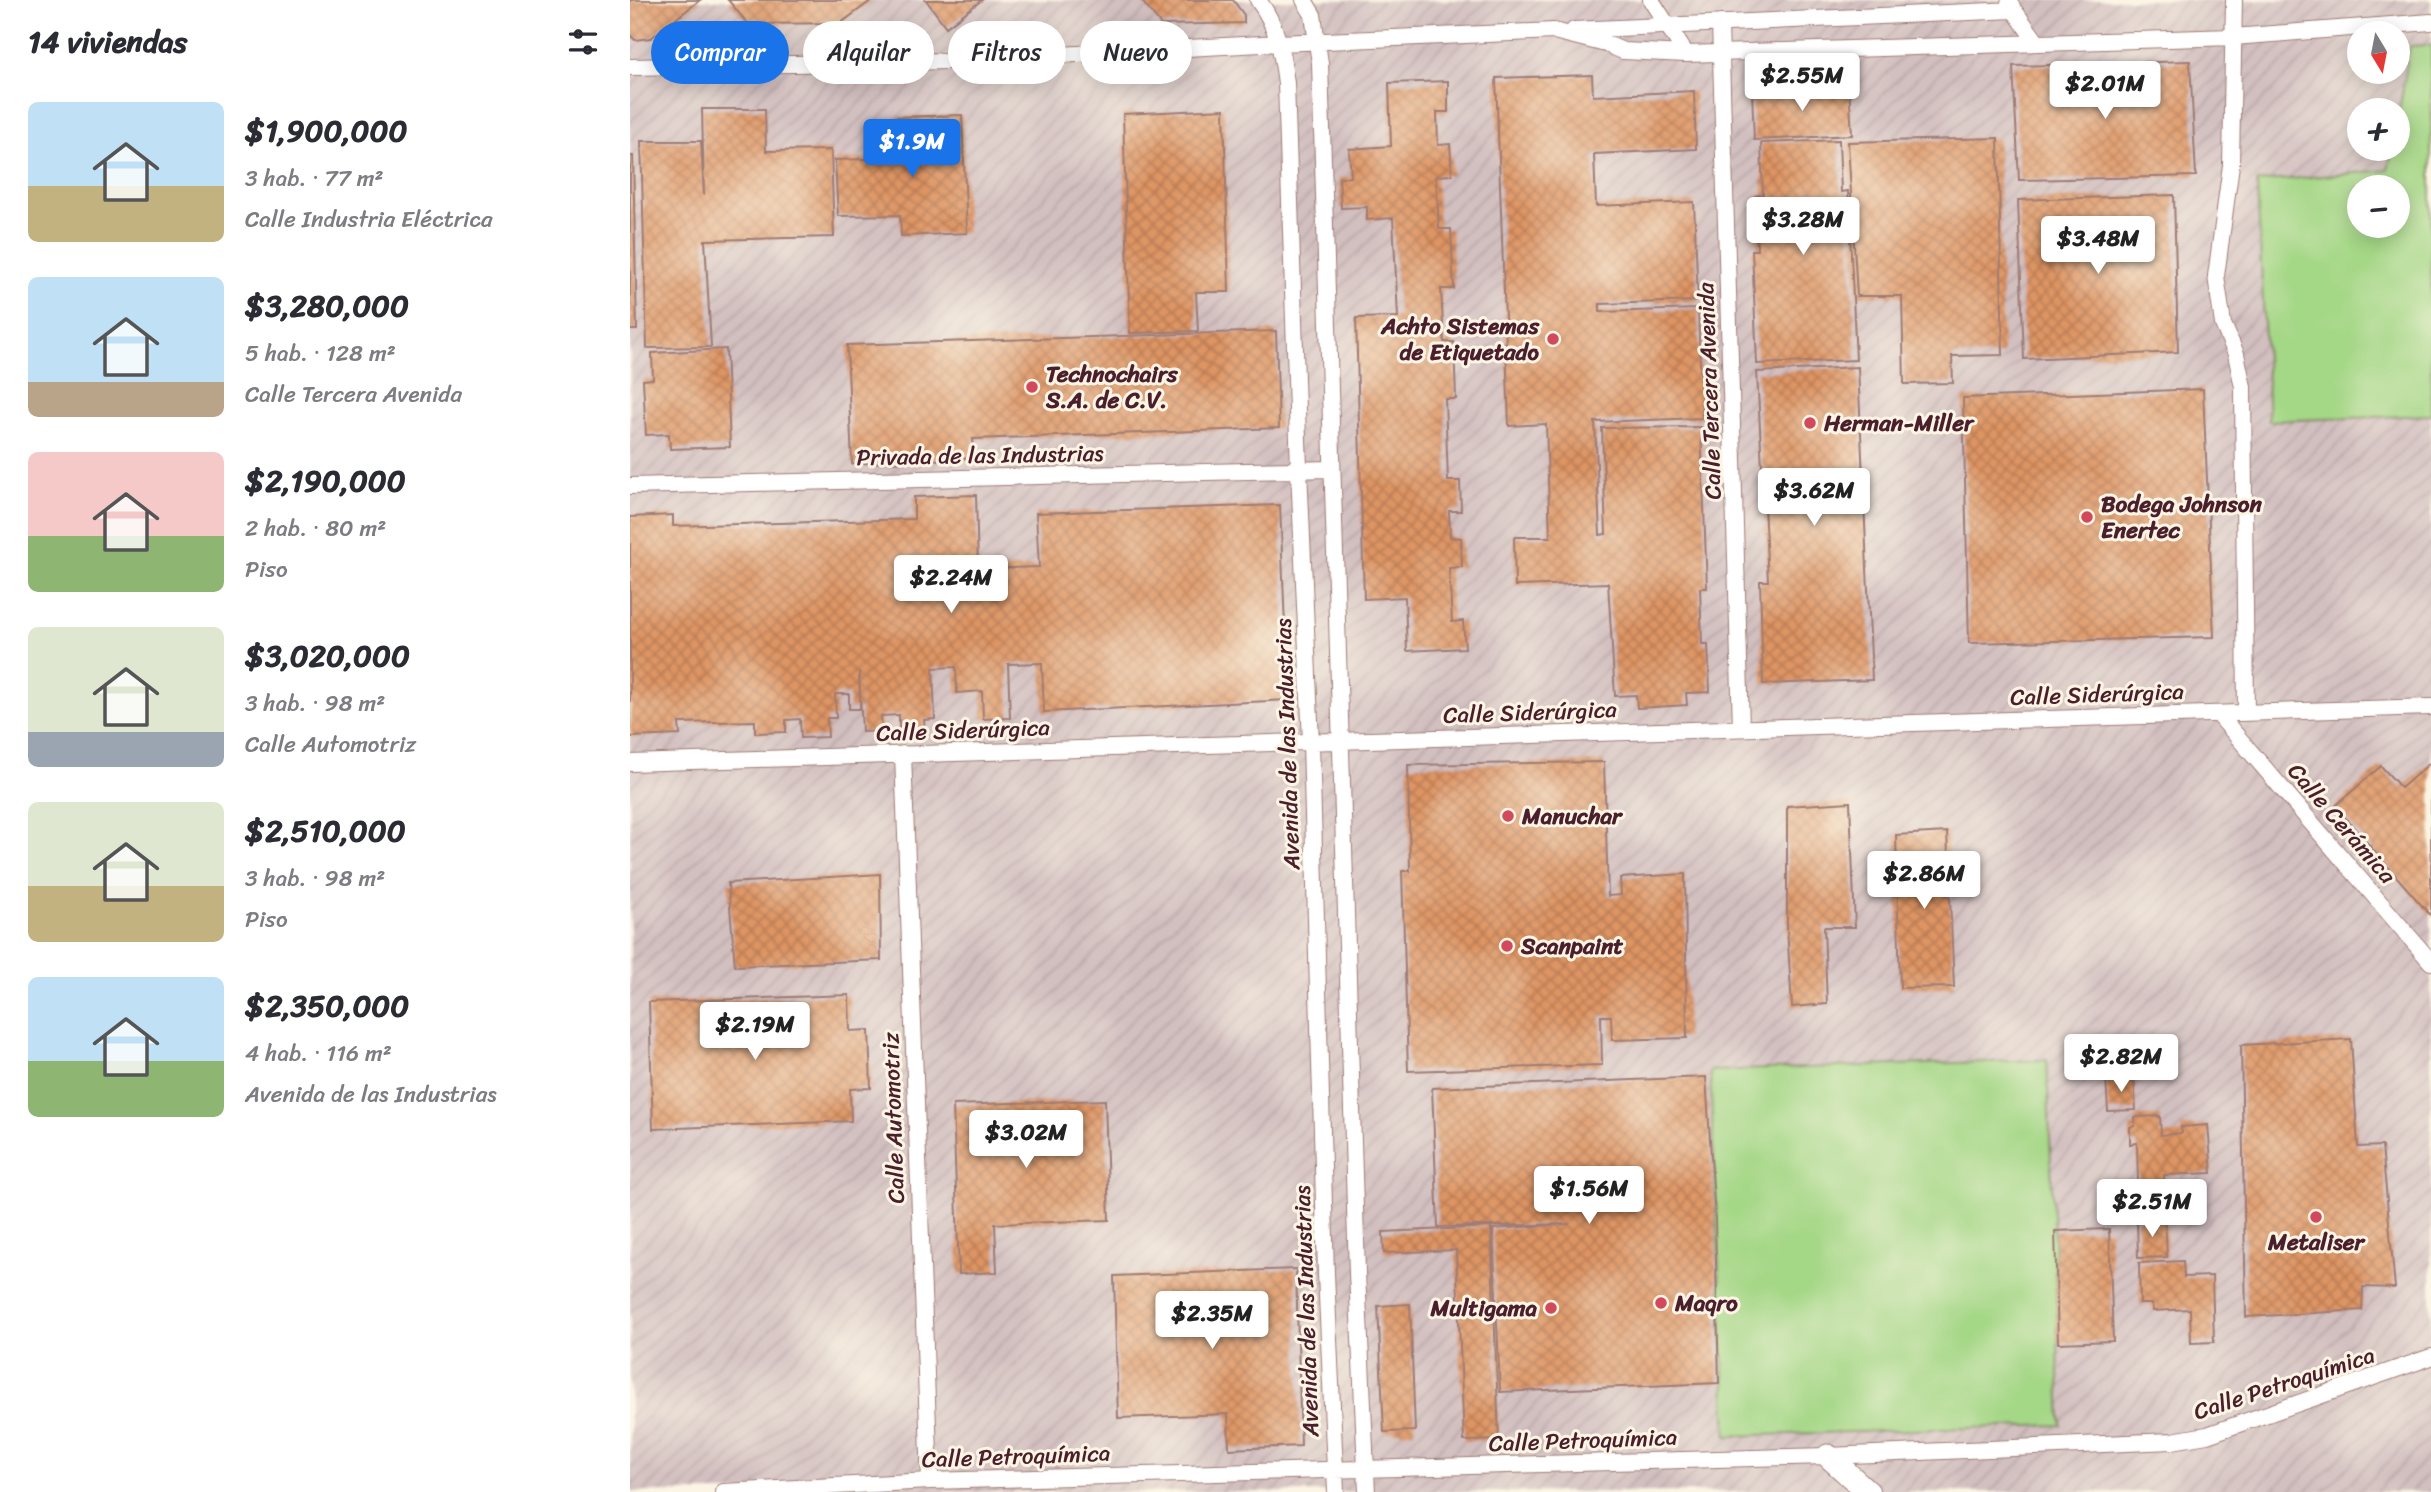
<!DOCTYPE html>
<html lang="es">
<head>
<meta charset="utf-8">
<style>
	:root { --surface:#fff; --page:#f2f2f3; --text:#2b2b33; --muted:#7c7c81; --accent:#1a73e8 }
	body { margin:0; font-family:Sriracha,sans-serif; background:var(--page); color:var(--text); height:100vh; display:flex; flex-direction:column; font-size:26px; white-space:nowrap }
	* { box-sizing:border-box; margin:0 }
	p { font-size:23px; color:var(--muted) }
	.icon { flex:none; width:38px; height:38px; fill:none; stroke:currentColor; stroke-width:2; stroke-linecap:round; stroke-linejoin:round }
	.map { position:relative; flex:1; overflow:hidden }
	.side { display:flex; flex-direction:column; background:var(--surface); width:630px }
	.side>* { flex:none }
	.banner { position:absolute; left:21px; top:21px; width:665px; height:63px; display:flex; gap:14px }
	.needle { width:46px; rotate:170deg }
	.controls { position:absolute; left:1717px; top:21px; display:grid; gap:14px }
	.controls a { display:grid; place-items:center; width:63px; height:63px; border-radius:50%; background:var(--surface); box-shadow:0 4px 18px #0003; font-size:35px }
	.price { position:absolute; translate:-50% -60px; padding:0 16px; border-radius:7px; background:#fff; color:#222; font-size:23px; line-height:46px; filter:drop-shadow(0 2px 4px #0008) }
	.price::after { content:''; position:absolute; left:50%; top:42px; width:21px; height:16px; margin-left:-10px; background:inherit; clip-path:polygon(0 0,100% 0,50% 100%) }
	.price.active { background:var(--accent); color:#fff }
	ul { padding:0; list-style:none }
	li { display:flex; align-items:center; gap:21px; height:175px; padding:0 28px }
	li span { display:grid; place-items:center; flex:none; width:196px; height:140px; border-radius:10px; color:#555 }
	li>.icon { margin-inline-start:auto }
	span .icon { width:84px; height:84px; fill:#fffc; stroke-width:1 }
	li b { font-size:30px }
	h2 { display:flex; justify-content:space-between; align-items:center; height:84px; padding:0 28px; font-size:30px }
	.tag { padding:0 24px; border-radius:32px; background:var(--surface); box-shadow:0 4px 18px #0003; font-size:24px; line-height:63px }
	.tag.active { background:var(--accent); color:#fff }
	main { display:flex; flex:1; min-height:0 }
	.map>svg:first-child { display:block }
	.industrial { fill:url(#industrial-furrows); fill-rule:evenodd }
	.green { fill:#a4d786; stroke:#777b58; stroke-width:2; fill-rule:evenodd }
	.building { fill:url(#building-cross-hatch) }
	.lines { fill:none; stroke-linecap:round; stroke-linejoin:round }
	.minor-casing { stroke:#9f7c74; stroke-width:18 }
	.secondary-casing { stroke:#9f7c74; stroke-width:25 }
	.minor { stroke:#fff; stroke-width:16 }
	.secondary { stroke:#fff; stroke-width:23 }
	.poi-dot { fill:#d1495b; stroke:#fcf5e5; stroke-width:2.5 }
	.labels { text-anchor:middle; stroke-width:6; stroke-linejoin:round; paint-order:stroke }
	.poi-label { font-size:23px; font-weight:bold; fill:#4a1f2b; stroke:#fcf5e5; text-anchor:start }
	.street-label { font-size:23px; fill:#4a1f2b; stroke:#fcf5e5 }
</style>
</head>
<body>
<main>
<section class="side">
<h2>14 viviendas<svg class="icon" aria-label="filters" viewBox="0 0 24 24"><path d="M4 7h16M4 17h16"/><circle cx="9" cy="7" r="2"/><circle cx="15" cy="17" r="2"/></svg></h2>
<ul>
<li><span style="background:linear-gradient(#bfe0f5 60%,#c2b280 0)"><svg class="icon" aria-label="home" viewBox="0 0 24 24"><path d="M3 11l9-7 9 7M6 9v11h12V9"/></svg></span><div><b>$1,900,000</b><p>3 hab. · 77 m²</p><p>Calle Industria Eléctrica</p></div></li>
<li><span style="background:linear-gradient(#bfe0f5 75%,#b9a48a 0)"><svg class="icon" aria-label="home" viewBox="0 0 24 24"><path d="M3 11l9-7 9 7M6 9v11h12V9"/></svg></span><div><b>$3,280,000</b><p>5 hab. · 128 m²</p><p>Calle Tercera Avenida</p></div></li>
<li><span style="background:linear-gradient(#f6c9c9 60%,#8fb573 0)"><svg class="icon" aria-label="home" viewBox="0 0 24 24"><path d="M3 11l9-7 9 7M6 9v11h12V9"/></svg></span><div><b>$2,190,000</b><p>2 hab. · 80 m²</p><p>Piso</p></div></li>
<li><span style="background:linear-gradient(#dfe7d0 75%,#9aa5b1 0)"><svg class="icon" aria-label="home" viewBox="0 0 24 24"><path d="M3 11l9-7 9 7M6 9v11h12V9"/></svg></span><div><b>$3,020,000</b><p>3 hab. · 98 m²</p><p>Calle Automotriz</p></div></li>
<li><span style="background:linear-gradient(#dfe7d0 60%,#c2b280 0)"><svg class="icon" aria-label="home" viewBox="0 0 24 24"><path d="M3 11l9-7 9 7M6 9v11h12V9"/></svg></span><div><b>$2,510,000</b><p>3 hab. · 98 m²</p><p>Piso</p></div></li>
<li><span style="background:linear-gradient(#bfe0f5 60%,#8fb573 0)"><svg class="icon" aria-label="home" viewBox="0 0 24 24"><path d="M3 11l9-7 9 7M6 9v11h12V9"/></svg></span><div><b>$2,350,000</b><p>4 hab. · 116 m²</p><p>Avenida de las Industrias</p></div></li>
</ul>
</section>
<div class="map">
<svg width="1801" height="1492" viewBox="0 0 1801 1492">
	<defs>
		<pattern id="industrial-furrows" width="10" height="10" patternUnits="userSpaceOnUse" patternTransform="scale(1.75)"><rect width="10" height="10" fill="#d2bfc0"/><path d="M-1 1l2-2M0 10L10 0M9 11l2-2" fill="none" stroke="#b6a4a5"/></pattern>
		<pattern id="building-cross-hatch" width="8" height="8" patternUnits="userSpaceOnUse" patternTransform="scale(1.75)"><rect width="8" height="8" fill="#de9563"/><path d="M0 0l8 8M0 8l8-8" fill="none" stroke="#b67952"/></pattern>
	</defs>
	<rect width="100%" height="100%" fill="#fcf5e5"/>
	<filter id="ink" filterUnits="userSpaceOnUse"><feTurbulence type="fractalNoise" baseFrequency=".0143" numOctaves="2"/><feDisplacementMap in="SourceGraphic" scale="14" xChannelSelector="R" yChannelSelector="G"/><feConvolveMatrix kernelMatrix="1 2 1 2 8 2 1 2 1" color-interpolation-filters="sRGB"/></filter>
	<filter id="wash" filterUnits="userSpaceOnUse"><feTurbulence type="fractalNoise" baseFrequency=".00686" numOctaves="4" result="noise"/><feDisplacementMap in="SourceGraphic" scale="28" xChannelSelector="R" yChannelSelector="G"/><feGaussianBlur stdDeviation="1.57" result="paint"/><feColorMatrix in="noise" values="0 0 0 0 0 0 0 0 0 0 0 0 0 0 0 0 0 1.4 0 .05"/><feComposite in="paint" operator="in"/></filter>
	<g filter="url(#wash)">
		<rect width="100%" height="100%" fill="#f4dabd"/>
		<path class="industrial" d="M 0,0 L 1801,0 L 1801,1492 L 0,1492 ZM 1729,33 L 1768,33 L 1768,72 L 1729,72 ZM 1729,110 L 1768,110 L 1768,149 L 1729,149 ZM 1729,187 L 1768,187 L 1768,226 L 1729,226 Z"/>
		<path class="green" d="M 1801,45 L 1801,415 L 1639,421 L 1627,182 L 1758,170 L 1762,149 L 1768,149 L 1768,118 L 1780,46 ZM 1729,187 L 1768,187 L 1768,226 L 1729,226 Z
			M 1417,1060 L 1431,1425 L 1097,1436 L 1080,1071 Z"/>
		<g id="blocks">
			<path class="building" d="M 0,0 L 70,0 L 21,38 L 5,40 L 0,35 Z
				M 98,0 L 242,0 L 211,23 L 118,24 Z
				M 296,0 L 352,0 L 316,27 Z
				M 511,0 L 603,0 L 614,15 L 614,23 L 531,25 Z
				M 1560,61 L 1566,176 L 1389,180 L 1383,66 Z
				M 962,75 L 963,96 L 1064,91 L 1066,149 L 964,154 L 966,206 L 1064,202 L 1068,301 L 970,304 L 970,312 L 1068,309 L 1072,418 L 965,422 L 970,535 L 976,534 L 972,428 L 1071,427 L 1077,588 L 1070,588 L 1072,644 L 1078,644 L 1080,692 L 1056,693 L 1057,705 L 1007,708 L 1006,695 L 985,696 L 978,583 L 885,586 L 884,537 L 920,537 L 916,424 L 879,426 L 866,78 Z
				M 818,81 L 818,112 L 807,112 L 808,145 L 820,144 L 822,175 L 806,176 L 809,229 L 821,229 L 824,289 L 811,289 L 814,342 L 824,342 L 826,399 L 815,399 L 818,481 L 830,481 L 831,511 L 819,511 L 820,537 L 831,538 L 832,567 L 819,568 L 822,622 L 833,621 L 835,648 L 777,651 L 775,597 L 734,599 L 726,318 L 768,317 L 763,218 L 737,220 L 737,207 L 711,208 L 709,178 L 721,177 L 719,149 L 761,146 L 759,83 Z
				M 1219,87 L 1222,135 L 1124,140 L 1122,91 Z
				M 72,109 L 135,109 L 136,151 L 201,150 L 204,237 L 75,240 L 81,347 L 17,348 L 11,141 L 71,141 L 74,196 Z
				M 594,109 L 599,292 L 566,292 L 568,331 L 500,333 L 493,114 Z
				M 332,115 L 337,233 L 271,236 L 270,215 L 208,216 L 205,160 L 268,158 L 266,117 Z
				M 1368,138 L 1373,355 L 1322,356 L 1323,383 L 1274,384 L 1272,296 L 1227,296 L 1218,142 Z
				M 1209,140 L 1211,192 L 1218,191 L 1226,360 L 1127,364 L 1122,250 L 1127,250 L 1125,196 L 1133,195 L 1131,143 Z
				M 0,156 L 3,156 L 7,330 L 0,330 Z
				M 1544,195 L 1548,352 L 1394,359 L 1388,200 Z
				M 646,331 L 649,428 L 343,439 L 344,458 L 222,464 L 217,345 Z
				M 96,349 L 100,447 L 40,449 L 39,434 L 16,435 L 13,380 L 23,379 L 22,353 Z
				M 1228,367 L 1242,680 L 1133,684 L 1130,581 L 1138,581 L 1127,372 Z
				M 1573,389 L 1584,637 L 1339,643 L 1333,398 Z
				M 346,495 L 348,569 L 409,567 L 406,513 L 650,505 L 658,700 L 414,712 L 412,663 L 378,664 L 380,718 L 353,719 L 352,691 L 327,693 L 326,667 L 303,668 L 305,719 L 294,720 L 295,731 L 269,732 L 269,715 L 251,716 L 252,731 L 232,732 L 229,671 L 230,709 L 219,709 L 219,694 L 205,694 L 206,718 L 197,718 L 198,737 L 171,738 L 170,719 L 156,720 L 156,732 L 125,733 L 125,721 L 49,723 L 50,735 L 0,737 L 0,517 L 43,515 L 43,526 L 284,519 L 284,497 Z
				M 974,762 L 978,896 L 991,895 L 990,878 L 1055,874 L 1057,1038 L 982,1040 L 981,1016 L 971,1016 L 972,1065 L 778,1071 L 772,871 L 780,871 L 778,765 Z
				M 1801,762 L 1801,916 L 1705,806 L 1751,766 L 1771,788 Z
				M 1220,802 L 1225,927 L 1194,927 L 1197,1004 L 1162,1007 L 1157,928 L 1157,806 Z
				M 1317,832 L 1324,987 L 1270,988 L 1266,835 Z
				M 250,874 L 251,960 L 105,966 L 98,883 Z
				M 219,995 L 220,1031 L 239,1030 L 241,1088 L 220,1089 L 221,1121 L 23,1129 L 19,1002 Z
				M 1721,1039 L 1728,1147 L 1752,1146 L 1765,1288 L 1733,1287 L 1732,1310 L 1616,1317 L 1611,1045 Z
				M 1504,1076 L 1506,1110 L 1478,1111 L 1476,1078 Z
				M 1076,1077 L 1085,1219 L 1089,1383 L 870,1392 L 863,1229 L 940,1224 L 808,1227 L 802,1088 Z
				M 475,1100 L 479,1220 L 365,1224 L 367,1272 L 329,1274 L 323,1105 Z
				M 1530,1116 L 1531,1135 L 1552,1133 L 1551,1127 L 1578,1125 L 1582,1173 L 1534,1175 L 1534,1182 L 1508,1183 L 1507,1143 L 1500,1144 L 1500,1127 L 1505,1126 L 1505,1117 Z
				M 1535,1219 L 1537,1257 L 1508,1258 L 1507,1220 Z
				M 861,1227 L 869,1440 L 834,1441 L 826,1250 L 754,1253 L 753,1232 Z
				M 1479,1229 L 1483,1341 L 1428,1343 L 1425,1231 Z
				M 1553,1261 L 1554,1277 L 1582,1276 L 1584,1342 L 1561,1343 L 1560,1309 L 1523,1311 L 1522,1304 L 1510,1304 L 1509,1263 Z
				M 666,1269 L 671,1446 L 599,1449 L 598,1414 L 488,1418 L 484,1276 Z
				M 780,1304 L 785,1431 L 754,1432 L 748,1306 Z"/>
		</g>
	</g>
	<g filter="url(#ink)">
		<use href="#blocks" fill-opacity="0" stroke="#9f7c74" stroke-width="2"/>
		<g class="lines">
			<g class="minor-casing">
				<path id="minor" d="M 628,0 C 647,25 652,52 656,83 L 669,469 L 681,743 L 696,1274 L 706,1492
					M 674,0 L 683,15 L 690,63 L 727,1273 L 737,1492
					M 1021,0 L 1056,54
					M 1604,0 L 1601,165 L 1586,276 L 1593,324 L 1606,354 L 1613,387 L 1616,713
					M 1379,3 L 1406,41
					M 1090,23 L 1111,727
					M 944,30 L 1384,10
					M 0,67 L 320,61 L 650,43 L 924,31 L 976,44 L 993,51 L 1056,54 L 1603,37 L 1801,22
					M 0,486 L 701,469
					M 1588,714 L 1801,962
					M 273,754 L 300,1481
					M 0,763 L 1801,707
					M 93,1492 L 300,1481 L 1198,1456 L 1542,1441 L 1577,1435 L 1801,1357"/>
			</g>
			<g class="secondary-casing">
				<path id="secondary" d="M 1198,1456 L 1238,1492"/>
			</g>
			<use href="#minor" class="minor"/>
			<use href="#secondary" class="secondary"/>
		</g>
	</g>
	<g class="poi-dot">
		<circle cx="923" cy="339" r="7"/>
		<circle cx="402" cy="387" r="7"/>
		<circle cx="1180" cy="423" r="7"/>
		<circle cx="1457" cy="517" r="7"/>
		<circle cx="878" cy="816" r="7"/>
		<circle cx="877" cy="946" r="7"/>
		<circle cx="1686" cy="1217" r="7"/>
		<circle cx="1031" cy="1303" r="7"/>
		<circle cx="921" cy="1308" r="7"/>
	</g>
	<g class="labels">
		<g class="poi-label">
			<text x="909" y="334" text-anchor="end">Achto Sistemas<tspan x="909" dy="26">de Etiquetado</tspan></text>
			<text x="416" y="382">Technochairs<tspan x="416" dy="26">S.A. de C.V.</tspan></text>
			<text x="1194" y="431">Herman-Miller</text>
			<text x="1471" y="512">Bodega Johnson<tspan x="1471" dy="26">Enertec</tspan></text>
			<text x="892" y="824">Manuchar</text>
			<text x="891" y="954">Scanpaint</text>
			<text x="1686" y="1250" text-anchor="middle">Metaliser</text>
			<text x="1045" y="1311">Maqro</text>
			<text x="907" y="1316" text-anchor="end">Multigama</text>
		</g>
		<g class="street-label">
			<text transform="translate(1079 391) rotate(-92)" y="8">Calle Tercera Avenida</text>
			<text transform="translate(350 455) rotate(-1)" y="8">Privada de las Industrias</text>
			<text transform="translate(1467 694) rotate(-2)" y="8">Calle Siderúrgica</text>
			<text transform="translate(900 712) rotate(-2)" y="8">Calle Siderúrgica</text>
			<text transform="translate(333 730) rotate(-2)" y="8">Calle Siderúrgica</text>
			<text transform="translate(657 744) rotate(-92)" y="8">Avenida de las Industrias</text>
			<text transform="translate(1712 823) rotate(49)" y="8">Calle Cerámica</text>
			<text transform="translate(263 1118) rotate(-92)" y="8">Calle Automotriz</text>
			<text transform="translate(676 1311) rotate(-92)" y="8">Avenida de las Industrias</text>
			<text transform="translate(1654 1383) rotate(-18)" y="8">Calle Petroquímica</text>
			<text transform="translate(953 1440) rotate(-2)" y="8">Calle Petroquímica</text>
			<text transform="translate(386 1456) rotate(-2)" y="8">Calle Petroquímica</text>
		</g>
	</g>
</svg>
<div class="controls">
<a><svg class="needle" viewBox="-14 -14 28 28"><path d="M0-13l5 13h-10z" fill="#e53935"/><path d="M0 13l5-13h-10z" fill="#7c7c81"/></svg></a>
<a>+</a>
<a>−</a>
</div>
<b class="price" style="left:1172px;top:113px">$2.55M</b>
<b class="price" style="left:1475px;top:121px">$2.01M</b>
<b class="price active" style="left:282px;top:179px">$1.9M</b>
<b class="price" style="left:1173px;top:257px">$3.28M</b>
<b class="price" style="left:1468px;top:276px">$3.48M</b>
<b class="price" style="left:1184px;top:528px">$3.62M</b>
<b class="price" style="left:321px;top:615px">$2.24M</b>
<b class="price" style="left:1294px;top:911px">$2.86M</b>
<b class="price" style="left:125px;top:1062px">$2.19M</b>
<b class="price" style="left:1491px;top:1094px">$2.82M</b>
<b class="price" style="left:396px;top:1170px">$3.02M</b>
<b class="price" style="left:959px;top:1226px">$1.56M</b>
<b class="price" style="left:1522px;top:1239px">$2.51M</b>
<b class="price" style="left:582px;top:1351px">$2.35M</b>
<div class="banner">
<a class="tag active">Comprar</a>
<a class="tag">Alquilar</a>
<a class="tag">Filtros</a>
<a class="tag">Nuevo</a>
</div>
</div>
</main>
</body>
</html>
